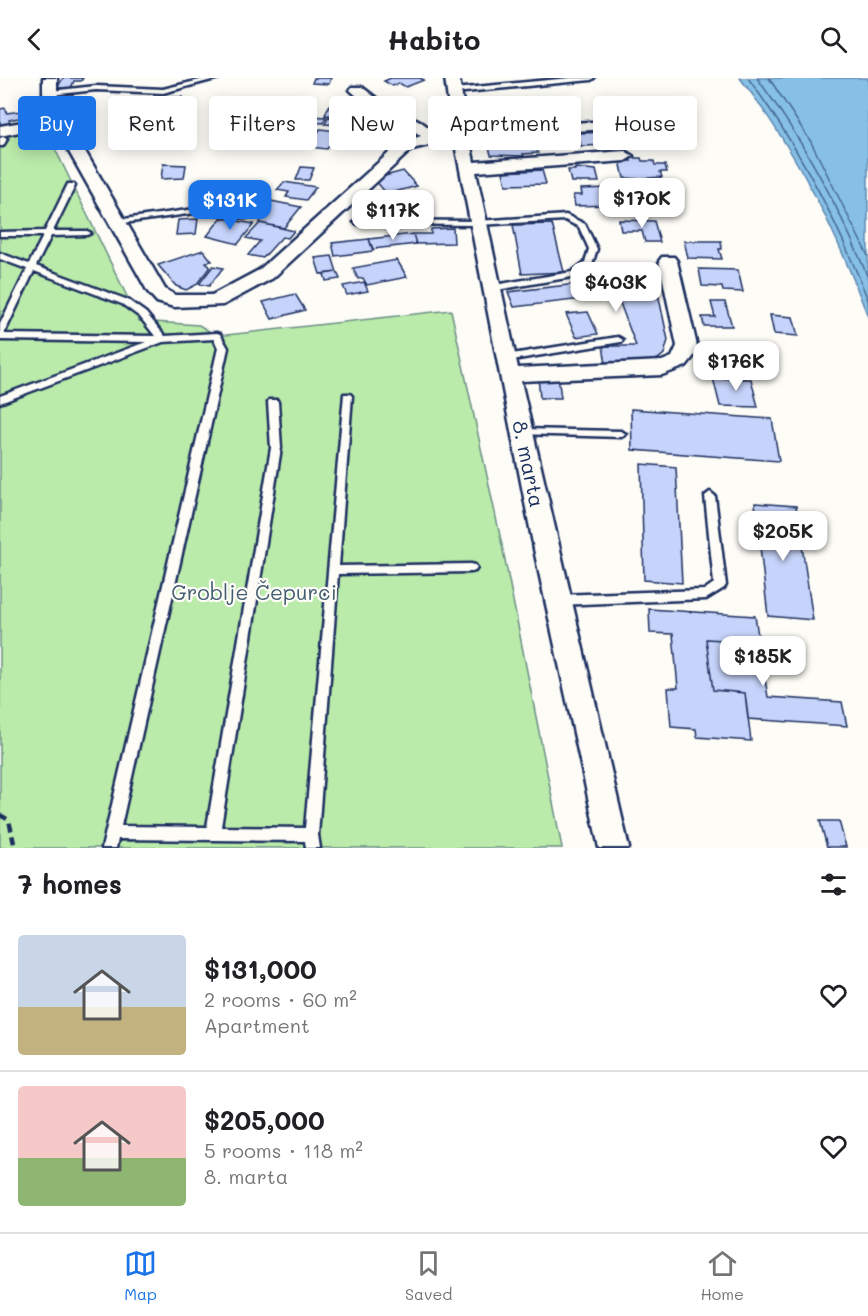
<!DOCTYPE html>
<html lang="en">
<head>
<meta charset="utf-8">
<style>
	:root { --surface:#fff; --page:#f6f6f6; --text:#202124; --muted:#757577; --line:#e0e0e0; --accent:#1a73e8 }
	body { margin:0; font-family:Mali,sans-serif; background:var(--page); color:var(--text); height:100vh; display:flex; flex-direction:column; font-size:22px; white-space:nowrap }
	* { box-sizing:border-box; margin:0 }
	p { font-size:20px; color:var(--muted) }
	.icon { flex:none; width:33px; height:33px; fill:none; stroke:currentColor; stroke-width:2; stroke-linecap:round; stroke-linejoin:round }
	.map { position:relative; height:770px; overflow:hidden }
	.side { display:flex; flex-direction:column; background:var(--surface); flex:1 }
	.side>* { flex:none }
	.top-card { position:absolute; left:18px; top:18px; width:832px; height:54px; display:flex; gap:12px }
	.price { position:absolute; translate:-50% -51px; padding:0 14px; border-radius:12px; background:#fff; color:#222; font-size:20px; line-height:39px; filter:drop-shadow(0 2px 3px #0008) }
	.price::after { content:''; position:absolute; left:50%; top:36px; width:18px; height:14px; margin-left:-9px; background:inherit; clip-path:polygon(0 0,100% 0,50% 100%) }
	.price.on { background:var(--accent); color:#fff }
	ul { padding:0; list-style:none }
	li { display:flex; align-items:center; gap:18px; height:150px; padding:0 18px }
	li+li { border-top:2px solid var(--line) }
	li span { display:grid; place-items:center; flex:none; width:168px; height:120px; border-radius:6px; color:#555 }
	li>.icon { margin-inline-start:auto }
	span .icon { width:72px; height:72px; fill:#fffc; stroke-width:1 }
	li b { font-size:26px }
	h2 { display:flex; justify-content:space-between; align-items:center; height:72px; padding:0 18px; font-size:26px }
	.chip { padding:0 21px; border-radius:6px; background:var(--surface); box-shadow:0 3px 15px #0003; font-size:21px; line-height:54px }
	.chip.on { background:var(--accent); color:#fff }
	header { display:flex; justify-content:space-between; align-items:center; height:78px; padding:0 18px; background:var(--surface); font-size:27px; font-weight:700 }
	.menu { display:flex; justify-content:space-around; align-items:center; height:84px; border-top:2px solid var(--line); background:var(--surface); font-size:16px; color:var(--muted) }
	.menu a { display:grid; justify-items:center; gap:3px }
	.menu .on { color:var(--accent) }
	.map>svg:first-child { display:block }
	.green { fill:#baebaa; stroke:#6a8d84; stroke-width:1.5 }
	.water { fill:#87c0e6; stroke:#5c86b0; stroke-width:1.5 }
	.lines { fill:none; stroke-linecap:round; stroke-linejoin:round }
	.shore { stroke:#466994; stroke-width:1.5 }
	.building { fill:#c6d3fa; stroke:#1b2f5e; stroke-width:1.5 }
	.lane-casing { stroke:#1b2f5e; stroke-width:5 }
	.street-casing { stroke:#1b2f5e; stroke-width:5 }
	.path { stroke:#1b2f5e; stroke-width:4.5; stroke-dasharray:8 5; stroke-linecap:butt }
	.lane { fill:#fdfcf7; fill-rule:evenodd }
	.street { fill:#fdfcf7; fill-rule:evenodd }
	.labels { text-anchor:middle; stroke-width:4.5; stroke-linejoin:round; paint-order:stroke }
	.street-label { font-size:21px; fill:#1b2f5e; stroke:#fdfcf7 }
	.park-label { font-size:21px; fill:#435e71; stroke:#fdfcf7 }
</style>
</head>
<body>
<header><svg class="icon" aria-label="back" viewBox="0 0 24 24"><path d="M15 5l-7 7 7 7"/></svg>Habito<svg class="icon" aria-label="search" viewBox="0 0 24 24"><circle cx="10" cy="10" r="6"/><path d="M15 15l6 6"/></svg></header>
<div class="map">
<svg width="868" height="770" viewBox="0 0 868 770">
	<rect width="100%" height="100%" fill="#fdfcf7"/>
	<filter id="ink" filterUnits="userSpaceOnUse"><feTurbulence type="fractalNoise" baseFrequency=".0167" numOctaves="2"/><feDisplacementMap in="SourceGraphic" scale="12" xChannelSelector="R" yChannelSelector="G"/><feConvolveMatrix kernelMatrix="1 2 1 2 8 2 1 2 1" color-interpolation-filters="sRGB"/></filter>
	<g filter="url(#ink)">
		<path class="green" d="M 44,48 L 139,243 L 199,247 L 217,258 L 451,232 L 502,467 L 562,770 L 0,770 L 0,57 Z"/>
		<path class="water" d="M 740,0 L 868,0 L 868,239 C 837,154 796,72 740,0 Z"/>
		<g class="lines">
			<path class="shore" d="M 748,0 C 799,69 837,142 868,222
				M 757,0 C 803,62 839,128 868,200
				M 769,0 L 811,64 L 868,178"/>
		</g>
		<path class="building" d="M 63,0 L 83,0 L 81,3 L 74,3 L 71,10 L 57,10 Z
			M 314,0 L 331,0 L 329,6 L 312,5 Z
			M 391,0 L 420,0 L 424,2 L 406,9 L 399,5 L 393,8 L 384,3 Z
			M 158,19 L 182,19 L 178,33 L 154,33 Z
			M 557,19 L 559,25 L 564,25 L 567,35 L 540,36 L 535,20 Z
			M 525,20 L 535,20 L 542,40 L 509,41 L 508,35 L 512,35 L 511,28 L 506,28 L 504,23 L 525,22 Z
			M 329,27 L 343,28 L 339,38 L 325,37 Z
			M 5,30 L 7,35 L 21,33 L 23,39 L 9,42 L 11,46 L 0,48 L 0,31 Z
			M 348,35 L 368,35 L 367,38 L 376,39 L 375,44 L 367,44 L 366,48 L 346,48 Z
			M 310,38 L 326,39 L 323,45 L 307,44 Z
			M 328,39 L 342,40 L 339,47 L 325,46 Z
			M 320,51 L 355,55 L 347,68 L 330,66 L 327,71 L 309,69 Z
			M 644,52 L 673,52 L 678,64 L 648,64 Z
			M 610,54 L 613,67 L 581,68 L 578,55 Z
			M 503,58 L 533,59 L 534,64 L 539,64 L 541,69 L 536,69 L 538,75 L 523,76 L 524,78 L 491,77 L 487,61 L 503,61 Z
			M 630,80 L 641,80 L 642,83 L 654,83 L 655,87 L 665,87 L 667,94 L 660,94 L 662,99 L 638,101 L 624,100 L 620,83 L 631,83 Z
			M 163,86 L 186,87 L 184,100 L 161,101 Z
			M 301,89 L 314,90 L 309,102 L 296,102 Z
			M 575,90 L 596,92 L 599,104 L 571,104 L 568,92 L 575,92 Z
			M 542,92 L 546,106 L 506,107 L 503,94 Z
			M 403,93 L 417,108 L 387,116 L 374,101 Z
			M 284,104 L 316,109 L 306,122 L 286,119 L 289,114 L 277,112 Z
			M 609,110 L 613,127 L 575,128 L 573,117 L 582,117 L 581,111 Z
			M 233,118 L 268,121 L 262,133 L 227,129 Z
			M 271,123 L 301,129 L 284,150 L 260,145 L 261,141 L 256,140 Z
			M 221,140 L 254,146 L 238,166 L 207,158 Z
			M 198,141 L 196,156 L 176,157 L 178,142 Z
			M 619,142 L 654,143 L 660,164 L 645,164 L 642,153 L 621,153 Z
			M 260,145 L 294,153 L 288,160 L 282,159 L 263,180 L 248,177 L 260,163 L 246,160 Z
			M 552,146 L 564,194 L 522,196 L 513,147 Z
			M 453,150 L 454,165 L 416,166 L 413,156 L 431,156 L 431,151 Z
			M 413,156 L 416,166 L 373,171 L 369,161 Z
			M 369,161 L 373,173 L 335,178 L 332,165 Z
			M 684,163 L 721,163 L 722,171 L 719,171 L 722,181 L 688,180 Z
			M 203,172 L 212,183 L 206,184 L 210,189 L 196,207 L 186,212 L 176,208 L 158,187 Z
			M 332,178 L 337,194 L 320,196 L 315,180 Z
			M 397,182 L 407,199 L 367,207 L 363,200 L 358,201 L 353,190 Z
			M 213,188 L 223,190 L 209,208 L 199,206 Z
			M 699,191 L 738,192 L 743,214 L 723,213 L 722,209 L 702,208 Z
			M 337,194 L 340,201 L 326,203 L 324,196 Z
			M 654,197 L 668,262 L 664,276 L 658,281 L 645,286 L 606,286 L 603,268 L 636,268 L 617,217 L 514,229 L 508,214 Z
			M 364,204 L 368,213 L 347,217 L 343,208 Z
			M 295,216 L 305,232 L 272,241 L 263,224 Z
			M 711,224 L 725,224 L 732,248 L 704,248 L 702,239 L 715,239 Z
			M 588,234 L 598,256 L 576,259 L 566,236 Z
			M 770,237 L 793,239 L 798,258 L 774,256 Z
			M 706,273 L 745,274 L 751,297 L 710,295 Z
			M 538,298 L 558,298 L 561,320 L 540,320 Z
			M 713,300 L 751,301 L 758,329 L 720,328 Z
			M 631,331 L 772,341 L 779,383 L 632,372 Z
			M 641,386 L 676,389 L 682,505 L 644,502 Z
			M 755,425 L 796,428 L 813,542 L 768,538 Z
			M 649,531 L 755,538 L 759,564 L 706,561 L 713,612 L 745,615 L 751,663 L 697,659 L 696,651 L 671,649 L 668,610 L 678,610 L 673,556 L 650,555 Z
			M 706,561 L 759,564 L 768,619 L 842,624 L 847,648 L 748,641 L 745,615 L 713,612 Z
			M 820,743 L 839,743 L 846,769 L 827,769 Z"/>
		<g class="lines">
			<g class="lane-casing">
				<path id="lane" d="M 208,0 L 219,0 L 163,15 L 96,12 L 50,17 L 47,15 L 50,13 L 96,8 L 163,11 Z
					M 570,0 L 594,0 L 591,2 L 454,15 L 451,13 L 454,11 Z
					M 3,59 L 7,61 L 3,68 L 0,68 L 0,60 Z
					M 68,106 L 74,106 L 75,108 L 53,153 L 87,153 L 91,155 L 87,157 L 51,158 L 36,188 L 128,222 L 146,235 L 165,258 L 217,255 L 220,256 L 228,270 L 121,748 L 207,749 L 271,370 L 268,324 L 269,322 L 277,322 L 278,324 L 281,370 L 221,749 L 305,750 L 344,316 L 350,316 L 352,318 L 339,488 L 471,486 L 475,487 L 477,490 L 475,493 L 471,494 L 338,496 L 318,757 L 320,770 L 306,770 L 305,763 L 118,761 L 116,770 L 102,770 L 218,270 L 214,261 L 163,264 L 0,325 L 0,318 L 146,264 L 0,262 L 0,246 L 27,191 L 0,181 L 0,175 L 29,186 L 43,158 L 0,158 L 0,154 L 45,153 ZM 34,193 L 122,226 L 140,239 L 155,258 L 4,256 Z
					M 202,130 L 246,136 L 250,138 L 246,140 L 202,134 L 117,146 L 113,144 L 117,142 Z
					M 566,137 L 585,146 L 597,171 L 592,187 L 578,198 L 491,213 L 487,210 L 488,208 L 572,194 L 585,184 L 589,171 L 579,149 L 565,142 L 478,147 L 358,146 L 354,144 L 358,142 L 478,143 Z
					M 618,259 L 623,262 L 621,264 L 506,283 L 501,280 L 506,277 Z
					M 521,351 L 621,353 L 626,356 L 621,359 L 517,356 L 516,354 L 517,352 Z
					M 710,414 L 715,418 L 726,507 L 724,510 L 706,521 L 557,527 L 553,525 L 551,522 L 553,519 L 557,517 L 704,512 L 714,505 L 705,418 Z"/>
			</g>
			<g class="street-casing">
				<path id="street" d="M 43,0 L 57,0 L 57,15 L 67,42 L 165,211 L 175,217 L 212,217 L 259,192 L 400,65 L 421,58 L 409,49 L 369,29 L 350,12 L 352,9 L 362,9 L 380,23 L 420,43 L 436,55 L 452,52 L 445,0 L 459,0 L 467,50 L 632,42 L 635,45 L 632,48 L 627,50 L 469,59 L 474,84 L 625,73 L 633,78 L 625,83 L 476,94 L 518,290 L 662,283 L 672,279 L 677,268 L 659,183 L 662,179 L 674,179 L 677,183 L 697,268 L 694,278 L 686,288 L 662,297 L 521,303 L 629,770 L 599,770 L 535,476 L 454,61 L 412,71 L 273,200 L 223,227 L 174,229 L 157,224 L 148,214 L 54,47 L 0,58 L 0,48 L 50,39 L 43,15 Z"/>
			</g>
			<path class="path" d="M 0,737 L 9,742 L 15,770"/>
			<use href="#lane" class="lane"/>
			<use href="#street" class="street"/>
		</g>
	</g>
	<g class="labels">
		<g class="street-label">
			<text transform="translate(528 386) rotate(78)" y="7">8. marta</text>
		</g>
		<g class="park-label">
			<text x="254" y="522">Groblje Čepurci</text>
		</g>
	</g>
</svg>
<b class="price" style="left:642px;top:151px">$170K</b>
<b class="price on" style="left:230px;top:153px">$131K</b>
<b class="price" style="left:393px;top:163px">$117K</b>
<b class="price" style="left:616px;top:235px">$403K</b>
<b class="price" style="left:736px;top:314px">$176K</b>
<b class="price" style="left:783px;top:484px">$205K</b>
<b class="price" style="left:763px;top:609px">$185K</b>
<div class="top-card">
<a class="chip on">Buy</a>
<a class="chip">Rent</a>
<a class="chip">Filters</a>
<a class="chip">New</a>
<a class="chip">Apartment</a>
<a class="chip">House</a>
</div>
</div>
<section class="side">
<h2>7 homes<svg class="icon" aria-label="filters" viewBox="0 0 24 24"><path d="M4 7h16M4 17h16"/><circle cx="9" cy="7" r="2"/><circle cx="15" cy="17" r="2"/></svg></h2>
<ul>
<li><span style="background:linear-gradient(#c9d6e8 60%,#c2b280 0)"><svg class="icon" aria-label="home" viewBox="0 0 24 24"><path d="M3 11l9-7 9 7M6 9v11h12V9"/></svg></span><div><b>$131,000</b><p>2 rooms · 60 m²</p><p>Apartment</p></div><svg class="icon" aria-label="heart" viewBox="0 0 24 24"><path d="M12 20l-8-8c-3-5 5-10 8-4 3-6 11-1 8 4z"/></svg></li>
<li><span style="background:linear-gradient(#f6c9c9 60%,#8fb573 0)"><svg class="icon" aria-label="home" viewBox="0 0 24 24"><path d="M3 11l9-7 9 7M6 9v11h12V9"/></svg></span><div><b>$205,000</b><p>5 rooms · 118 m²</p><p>8. marta</p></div><svg class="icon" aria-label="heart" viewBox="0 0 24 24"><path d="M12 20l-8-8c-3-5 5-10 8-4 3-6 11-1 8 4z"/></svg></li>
</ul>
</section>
<nav class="menu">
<a class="on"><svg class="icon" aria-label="map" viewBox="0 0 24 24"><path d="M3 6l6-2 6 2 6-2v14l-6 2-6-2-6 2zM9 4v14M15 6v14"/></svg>Map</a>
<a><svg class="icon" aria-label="saved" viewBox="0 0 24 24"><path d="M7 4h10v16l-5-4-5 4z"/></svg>Saved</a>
<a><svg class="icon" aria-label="home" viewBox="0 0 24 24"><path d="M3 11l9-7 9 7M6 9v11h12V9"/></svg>Home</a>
</nav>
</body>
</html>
